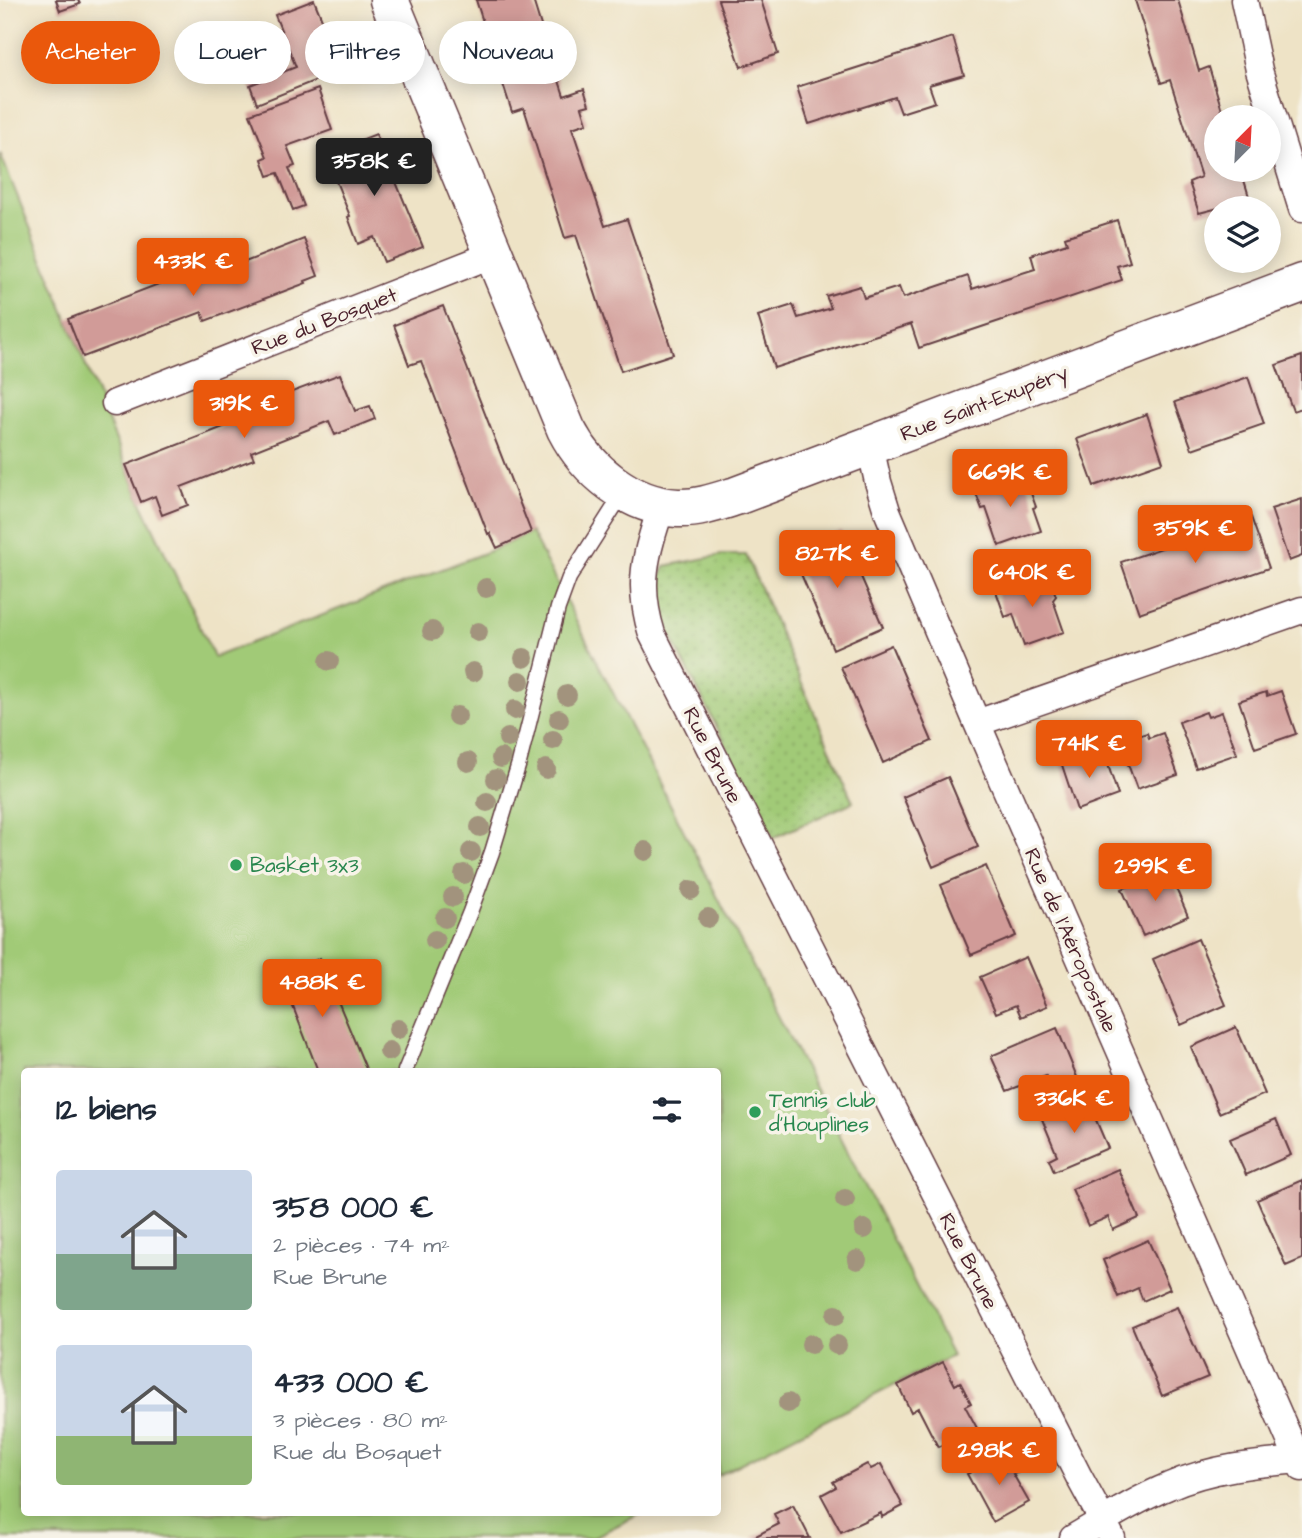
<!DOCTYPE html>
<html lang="fr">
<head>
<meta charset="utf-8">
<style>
	:root { --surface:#fff; --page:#f2f2f3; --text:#1f2937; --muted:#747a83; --accent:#ea580c }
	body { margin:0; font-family:"Architects Daughter",sans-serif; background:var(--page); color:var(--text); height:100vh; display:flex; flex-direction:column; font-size:26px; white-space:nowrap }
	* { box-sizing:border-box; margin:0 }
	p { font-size:23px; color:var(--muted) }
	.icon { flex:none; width:38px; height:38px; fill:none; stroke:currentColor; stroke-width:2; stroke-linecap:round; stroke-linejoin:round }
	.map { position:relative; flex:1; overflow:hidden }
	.sheet { position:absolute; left:21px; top:1068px; width:700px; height:448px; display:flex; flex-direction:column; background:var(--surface); border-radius:7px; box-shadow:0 4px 18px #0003 }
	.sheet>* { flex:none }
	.guide { position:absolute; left:21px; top:21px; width:700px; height:63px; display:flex; gap:14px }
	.needle { width:46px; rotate:24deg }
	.buttons { position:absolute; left:1204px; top:105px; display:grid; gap:14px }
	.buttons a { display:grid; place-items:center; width:77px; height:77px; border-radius:50%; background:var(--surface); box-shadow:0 4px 18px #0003; font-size:35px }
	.price { position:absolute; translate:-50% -60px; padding:0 16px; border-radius:7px; background:var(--accent); color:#fff; font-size:23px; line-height:46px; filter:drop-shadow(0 2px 4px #0008) }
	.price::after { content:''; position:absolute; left:50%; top:42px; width:21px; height:16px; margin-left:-10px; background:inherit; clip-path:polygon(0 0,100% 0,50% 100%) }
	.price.on { background:#222; color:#fff }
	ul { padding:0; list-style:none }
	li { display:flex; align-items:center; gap:21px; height:175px; padding:0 35px }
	li span { display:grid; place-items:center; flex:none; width:196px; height:140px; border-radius:7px; color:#555 }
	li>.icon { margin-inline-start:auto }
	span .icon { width:84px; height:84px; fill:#fffc; stroke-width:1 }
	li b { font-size:30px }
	h2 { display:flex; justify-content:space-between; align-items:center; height:84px; padding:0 35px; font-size:30px }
	.tag { padding:0 24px; border-radius:32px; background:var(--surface); box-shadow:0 4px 18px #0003; font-size:24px; line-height:63px }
	.tag.on { background:var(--accent); color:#fff }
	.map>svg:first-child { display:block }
	.grass { fill:url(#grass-dots); stroke:#767451; stroke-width:2 }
	.pitch { fill:#a1ca77; stroke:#767451; stroke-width:2 }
	.building { fill:#d19b98 }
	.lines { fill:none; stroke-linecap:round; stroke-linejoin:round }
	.lane-casing { stroke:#633c42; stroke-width:17 }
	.street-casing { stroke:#633c42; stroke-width:29 }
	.secondary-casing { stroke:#633c42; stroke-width:41 }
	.lane { stroke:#fff; stroke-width:14 }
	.street { stroke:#fff; stroke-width:26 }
	.secondary { stroke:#fff; stroke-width:38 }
	.tree { fill:#a2937d }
	.leisure-dot { fill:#2e9e5b; stroke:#f7f3e8; stroke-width:2.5 }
	.labels { text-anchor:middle; stroke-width:7; stroke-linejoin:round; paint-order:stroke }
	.street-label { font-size:21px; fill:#4a1f2b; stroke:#f7f3e8 }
	.leisure-label { font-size:21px; fill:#27864d; stroke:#f7f3e8; text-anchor:start }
</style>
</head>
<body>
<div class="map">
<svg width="1302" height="1538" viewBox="0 0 1302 1538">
	<defs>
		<pattern id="grass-dots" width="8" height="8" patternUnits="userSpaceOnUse" patternTransform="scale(1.75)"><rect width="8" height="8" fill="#a1ca77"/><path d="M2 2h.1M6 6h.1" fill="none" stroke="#8cad67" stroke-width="1.8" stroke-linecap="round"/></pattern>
	</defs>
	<rect width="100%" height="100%" fill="#f7f3e8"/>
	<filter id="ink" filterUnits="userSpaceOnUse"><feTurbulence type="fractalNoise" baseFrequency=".0143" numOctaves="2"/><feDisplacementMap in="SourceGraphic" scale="14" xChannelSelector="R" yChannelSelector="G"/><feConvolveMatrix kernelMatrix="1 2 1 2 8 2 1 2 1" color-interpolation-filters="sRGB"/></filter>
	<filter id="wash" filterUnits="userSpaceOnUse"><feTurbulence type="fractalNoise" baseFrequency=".00686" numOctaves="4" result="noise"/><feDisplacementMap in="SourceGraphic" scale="28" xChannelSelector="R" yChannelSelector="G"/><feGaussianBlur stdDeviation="1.57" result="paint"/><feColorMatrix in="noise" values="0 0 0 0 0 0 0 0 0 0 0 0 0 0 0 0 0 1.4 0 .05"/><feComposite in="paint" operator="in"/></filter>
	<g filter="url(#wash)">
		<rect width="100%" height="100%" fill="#eee3c6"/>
		<path class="grass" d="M 722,555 L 746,555 L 853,802 L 773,838 L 667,629 L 657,586 L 665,566 Z"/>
		<path class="pitch" d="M 0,153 L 141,502 L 214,657 L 497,548 L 531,532 L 952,1356 L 718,1475 L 718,1071 L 24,1071 L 24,1512 L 644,1512 L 592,1538 L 0,1538 Z"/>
		<g id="blocks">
			<path class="building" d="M 56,0 L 78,0 L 80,4 L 60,11 Z
				M 314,0 L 325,27 L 331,25 L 341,51 L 320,59 L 323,66 L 315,69 L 319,79 L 257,104 L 250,85 L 296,67 L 275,15 Z
				M 476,0 L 533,0 L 542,29 L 529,33 L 539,66 L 553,62 L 564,96 L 584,89 L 589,105 L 582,107 L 587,123 L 572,128 L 605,226 L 627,219 L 673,354 L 621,371 L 576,235 L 565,238 L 524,108 L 512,112 Z
				M 718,0 L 761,0 L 778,54 L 741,67 Z
				M 1135,0 L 1178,0 L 1199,71 L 1209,67 L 1224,117 L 1216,117 L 1216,170 L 1241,170 L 1250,200 L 1199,213 L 1189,182 L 1201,177 L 1170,80 L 1161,83 Z
				M 953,37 L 964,75 L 929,85 L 935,102 L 901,113 L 895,97 L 809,124 L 797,87 Z
				M 318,89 L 332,130 L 287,146 L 295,166 L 289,168 L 304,206 L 293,210 L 278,173 L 268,176 L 262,159 L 267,157 L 250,114 Z
				M 376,134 L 423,247 L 384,262 L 374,237 L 358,244 L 348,217 L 350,216 L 325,154 Z
				M 1117,220 L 1130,262 L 1117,266 L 1122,280 L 919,348 L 911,324 L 774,368 L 758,316 L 793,305 L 798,318 L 831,308 L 826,296 L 860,286 L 864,298 L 899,287 L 903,298 L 968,276 L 972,289 L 1035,269 L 1031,255 L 1067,243 L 1065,237 Z
				M 304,239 L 318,276 L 305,281 L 306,283 L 205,321 L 202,312 L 83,357 L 68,319 L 187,273 L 191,283 Z
				M 443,306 L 531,532 L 497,548 L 490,533 L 488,534 L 421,361 L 409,365 L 394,325 Z
				M 1302,356 L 1302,408 L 1293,411 L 1276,365 Z
				M 340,374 L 355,411 L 370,406 L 375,419 L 335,435 L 329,421 L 251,452 L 254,459 L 181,487 L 188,505 L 162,515 L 155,496 L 141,502 L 126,465 L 239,421 L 236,413 Z
				M 1248,377 L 1264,424 L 1192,449 L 1175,402 Z
				M 1147,414 L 1163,462 L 1094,486 L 1077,439 Z
				M 1024,474 L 1036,507 L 1033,508 L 1041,531 L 999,546 L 986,508 L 982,509 L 975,491 Z
				M 1302,499 L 1302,556 L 1289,561 L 1271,509 Z
				M 1251,517 L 1269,568 L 1139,613 L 1121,562 Z
				M 841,531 L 883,627 L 833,649 L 792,553 Z
				M 1048,573 L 1056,596 L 1053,600 L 1064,632 L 1024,646 L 1013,614 L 1005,617 L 996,591 Z
				M 891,645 L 932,741 L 883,763 L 841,667 Z
				M 1281,691 L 1296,734 L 1255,748 L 1239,701 L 1266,692 L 1267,696 Z
				M 1206,712 L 1208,717 L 1222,712 L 1237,754 L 1196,768 L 1179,722 Z
				M 1147,733 L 1149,738 L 1163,733 L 1178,775 L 1137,789 L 1120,742 Z
				M 1104,753 L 1118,795 L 1077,810 L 1061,762 L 1087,754 L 1089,758 Z
				M 948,777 L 978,847 L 933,867 L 903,797 Z
				M 986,866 L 1016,936 L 971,955 L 941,885 Z
				M 1168,870 L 1188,916 L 1143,936 L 1122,889 Z
				M 1198,939 L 1226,1005 L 1181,1025 L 1153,959 Z
				M 1026,957 L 1047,1006 L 1021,1017 L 1016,1005 L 996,1013 L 980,977 Z
				M 320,958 L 367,1071 L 318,1071 L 281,976 Z
				M 1236,1027 L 1265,1094 L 1219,1113 L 1191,1047 Z
				M 1057,1028 L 1077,1077 L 1051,1088 L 1046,1076 L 1007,1091 L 991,1056 Z
				M 1087,1099 L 1108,1148 L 1054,1171 L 1049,1159 L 1057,1155 L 1042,1119 Z
				M 1276,1119 L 1291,1155 L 1246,1175 L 1230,1139 Z
				M 1118,1169 L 1139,1218 L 1113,1230 L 1108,1217 L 1088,1226 L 1072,1189 Z
				M 1302,1180 L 1302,1259 L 1286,1266 L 1257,1200 Z
				M 1148,1240 L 1170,1289 L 1143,1301 L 1138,1288 L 1118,1297 L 1103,1260 Z
				M 1177,1307 L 1208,1377 L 1162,1396 L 1132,1326 Z
				M 943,1362 L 955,1385 L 960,1382 L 971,1403 L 965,1406 L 977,1428 L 938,1447 L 918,1408 L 911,1412 L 898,1385 Z
				M 1008,1452 L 1019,1472 L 1013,1474 L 1029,1502 L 993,1522 L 967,1474 Z
				M 867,1464 L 871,1469 L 881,1464 L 903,1506 L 882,1517 L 881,1513 L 841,1532 L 821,1495 L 836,1487 L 833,1482 Z
				M 793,1505 L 810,1538 L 752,1538 L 779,1524 L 774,1514 Z"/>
		</g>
	</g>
	<g filter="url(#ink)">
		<use href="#blocks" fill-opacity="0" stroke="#633c42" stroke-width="2"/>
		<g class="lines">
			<g class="lane-casing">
				<path id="lane" d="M 405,1071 L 470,912 L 492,852 L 519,763 L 558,608 L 569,578 L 623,493"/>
			</g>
			<g class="street-casing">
				<path id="street" d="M 1244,0 L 1259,70 L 1302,209
					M 115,403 L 494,254
					M 870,446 L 878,482 L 887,511 L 977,723 L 1302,1468
					M 662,505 C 646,554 636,583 652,634 L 1079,1477 L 1112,1538
					M 977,723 L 1302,610
					M 1073,1538 C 1104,1520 1135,1500 1169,1486 C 1210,1468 1258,1463 1302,1460"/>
			</g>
			<g class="secondary-casing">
				<path id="secondary" d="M 389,0 L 566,429 C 587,470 630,506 678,508 C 698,509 717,502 736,496 L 1302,283"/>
			</g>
			<use href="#lane" class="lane"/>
			<use href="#street" class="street"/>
			<use href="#secondary" class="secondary"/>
		</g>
		<g class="tree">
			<circle cx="486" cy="588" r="10"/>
			<circle cx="432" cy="631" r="10"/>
			<circle cx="478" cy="632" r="10"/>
			<circle cx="524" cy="658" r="10"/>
			<circle cx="329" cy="661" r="10"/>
			<circle cx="473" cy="672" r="10"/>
			<circle cx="520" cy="681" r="10"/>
			<circle cx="567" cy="695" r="10"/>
			<circle cx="515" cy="710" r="10"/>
			<circle cx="457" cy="716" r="10"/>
			<circle cx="559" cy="719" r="10"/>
			<circle cx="508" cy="738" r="10"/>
			<circle cx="553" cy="740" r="10"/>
			<circle cx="501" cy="758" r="10"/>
			<circle cx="468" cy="762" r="10"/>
			<circle cx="546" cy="769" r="10"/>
			<circle cx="496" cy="779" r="10"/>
			<circle cx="487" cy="802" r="10"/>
			<circle cx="480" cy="827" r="10"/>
			<circle cx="645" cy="851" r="10"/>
			<circle cx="471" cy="852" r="10"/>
			<circle cx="464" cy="874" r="10"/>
			<circle cx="691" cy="890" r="10"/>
			<circle cx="453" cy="897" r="10"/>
			<circle cx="445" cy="918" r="10"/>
			<circle cx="708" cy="918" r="10"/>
			<circle cx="435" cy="940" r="10"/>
			<circle cx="398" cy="1029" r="10"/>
			<circle cx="389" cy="1051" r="10"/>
			<circle cx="845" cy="1199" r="10"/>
			<circle cx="864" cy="1229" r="10"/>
			<circle cx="857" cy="1260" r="10"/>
			<circle cx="836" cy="1315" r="10"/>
			<circle cx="811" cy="1344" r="10"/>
			<circle cx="837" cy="1345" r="10"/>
			<circle cx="788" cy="1403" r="10"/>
		</g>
	</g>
	<g class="leisure-dot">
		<circle cx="236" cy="865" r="7"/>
		<circle cx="755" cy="1112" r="7"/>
	</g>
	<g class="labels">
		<g class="street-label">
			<text transform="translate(324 321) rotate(-21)" y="7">Rue du Bosquet</text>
			<text transform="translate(984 403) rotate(-21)" y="7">Rue Saint-Exupéry</text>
			<text transform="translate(713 755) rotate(63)" y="7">Rue Brune</text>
			<text transform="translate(1071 940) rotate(66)" y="7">Rue de l'Aéropostale</text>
			<text transform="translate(969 1261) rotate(63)" y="7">Rue Brune</text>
		</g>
		<g class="leisure-label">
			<text x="250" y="872">Basket 3x3</text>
			<text x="769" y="1107">Tennis club<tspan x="769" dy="24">d'Houplines</tspan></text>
		</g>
	</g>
</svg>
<div class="buttons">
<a><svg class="needle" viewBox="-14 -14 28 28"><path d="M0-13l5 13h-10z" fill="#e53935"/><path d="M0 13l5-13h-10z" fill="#747a83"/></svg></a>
<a><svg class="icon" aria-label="layers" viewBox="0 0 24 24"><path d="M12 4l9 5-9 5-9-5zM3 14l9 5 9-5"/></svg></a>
</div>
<b class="price on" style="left:374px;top:198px">358K €</b>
<b class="price" style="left:193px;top:298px">433K €</b>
<b class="price" style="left:244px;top:440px">319K €</b>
<b class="price" style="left:1010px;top:509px">669K €</b>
<b class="price" style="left:1195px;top:565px">359K €</b>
<b class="price" style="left:837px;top:590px">827K €</b>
<b class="price" style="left:1032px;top:609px">640K €</b>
<b class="price" style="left:1089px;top:780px">741K €</b>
<b class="price" style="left:1155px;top:903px">299K €</b>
<b class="price" style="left:322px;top:1019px">488K €</b>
<b class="price" style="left:1074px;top:1135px">336K €</b>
<b class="price" style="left:999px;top:1487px">298K €</b>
<div class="guide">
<a class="tag on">Acheter</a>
<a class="tag">Louer</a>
<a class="tag">Filtres</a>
<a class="tag">Nouveau</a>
</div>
<section class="sheet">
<h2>12 biens<svg class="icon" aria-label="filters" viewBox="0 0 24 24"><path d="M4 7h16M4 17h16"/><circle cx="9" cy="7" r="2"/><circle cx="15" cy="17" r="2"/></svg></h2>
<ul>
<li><span style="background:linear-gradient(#c9d6e8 60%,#7fa58c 0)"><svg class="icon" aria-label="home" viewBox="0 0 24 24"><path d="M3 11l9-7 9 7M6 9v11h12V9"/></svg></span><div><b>358 000 €</b><p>2 pièces · 74 m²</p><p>Rue Brune</p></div></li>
<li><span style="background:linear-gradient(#c9d6e8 65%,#8fb573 0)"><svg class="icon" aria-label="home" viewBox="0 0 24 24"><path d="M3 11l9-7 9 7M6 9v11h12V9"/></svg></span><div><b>433 000 €</b><p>3 pièces · 80 m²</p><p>Rue du Bosquet</p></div></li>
</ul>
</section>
</div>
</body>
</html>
